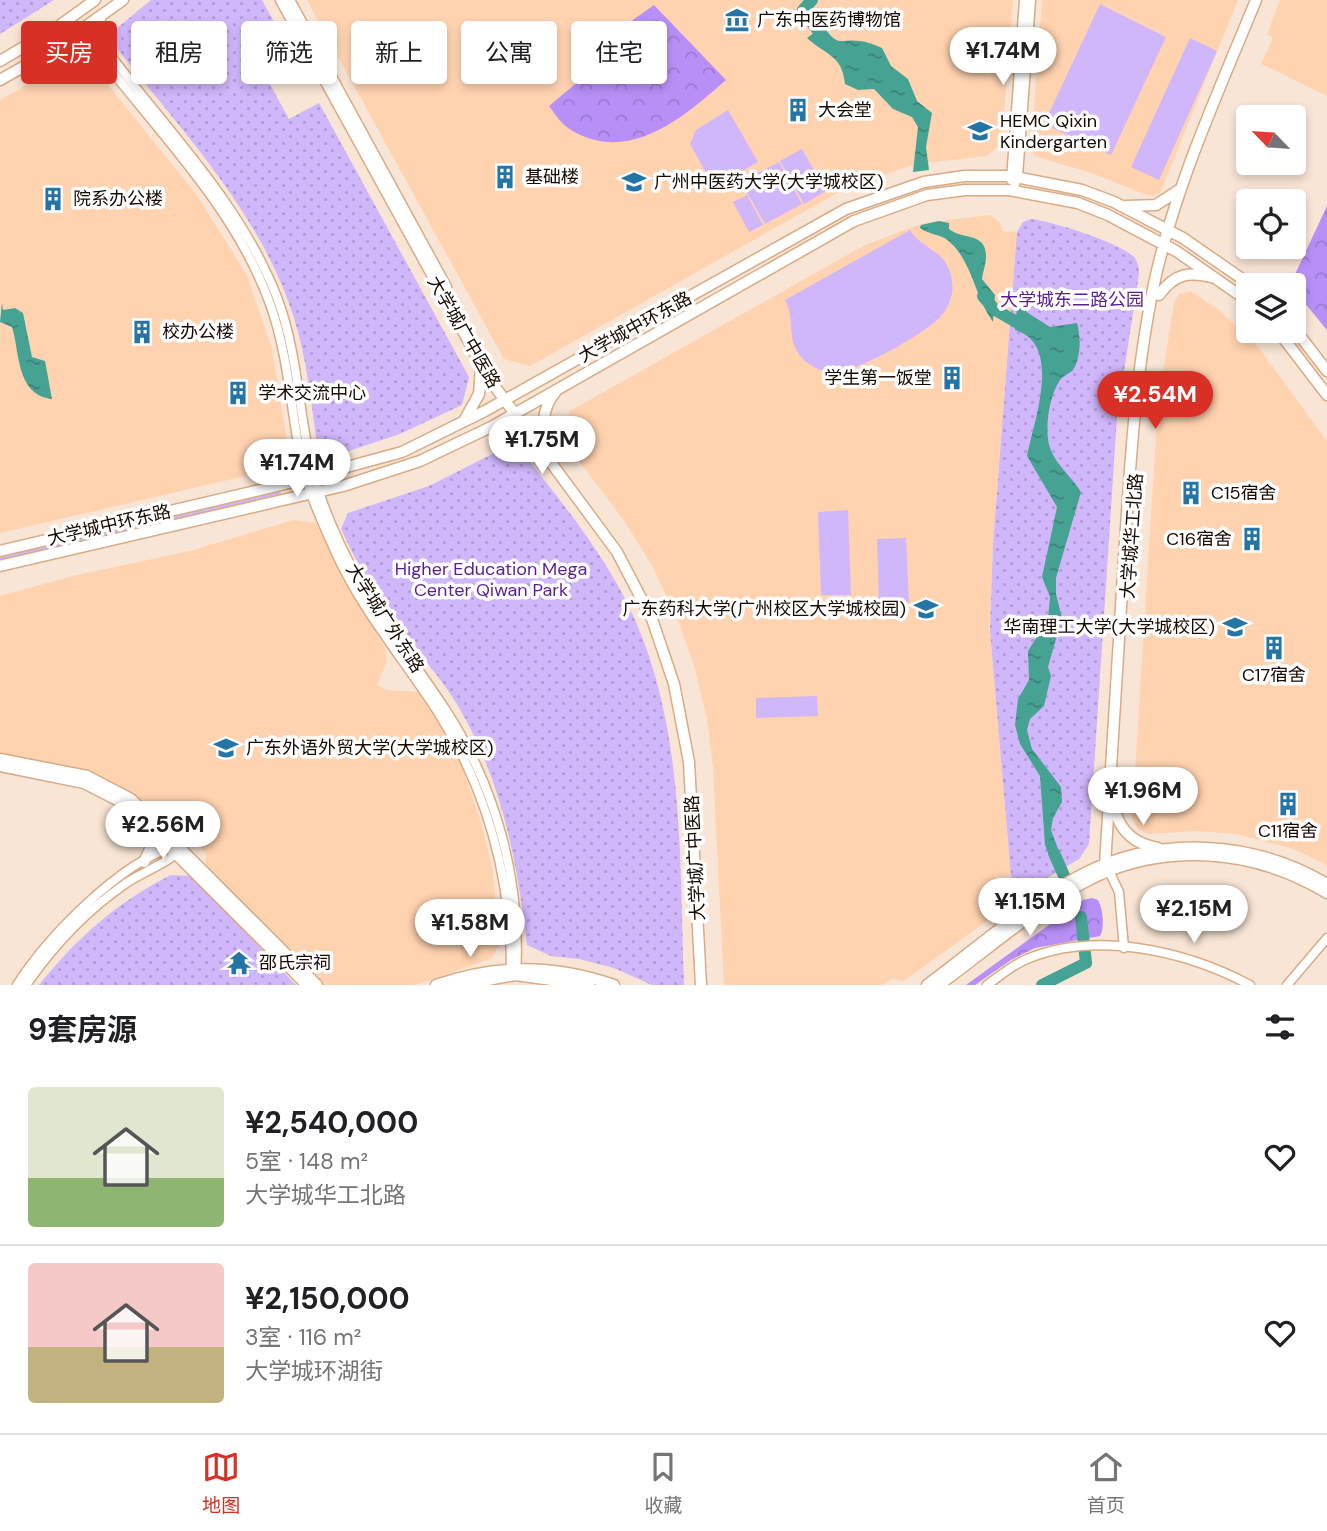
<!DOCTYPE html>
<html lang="zh">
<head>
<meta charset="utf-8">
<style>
	:root { --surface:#fff; --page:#f6f6f6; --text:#202124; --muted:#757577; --line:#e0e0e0; --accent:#d93025 }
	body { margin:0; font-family:"DM Sans","Noto Sans SC",sans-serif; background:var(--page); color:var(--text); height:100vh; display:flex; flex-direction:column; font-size:26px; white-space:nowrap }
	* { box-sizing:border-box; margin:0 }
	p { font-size:23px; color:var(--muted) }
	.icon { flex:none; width:38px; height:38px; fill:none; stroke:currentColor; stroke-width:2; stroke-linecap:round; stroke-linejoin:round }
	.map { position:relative; height:985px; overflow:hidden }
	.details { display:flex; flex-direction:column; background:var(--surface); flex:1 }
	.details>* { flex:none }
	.guide { position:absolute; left:21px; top:21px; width:700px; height:63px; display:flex; gap:14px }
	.needle { width:46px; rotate:295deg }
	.buttons { position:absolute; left:1236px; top:105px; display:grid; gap:14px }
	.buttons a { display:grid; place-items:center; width:70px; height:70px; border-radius:7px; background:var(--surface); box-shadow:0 4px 10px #0003; font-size:35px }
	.price { position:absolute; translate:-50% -60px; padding:0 16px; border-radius:24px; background:#fff; color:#222; font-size:23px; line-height:46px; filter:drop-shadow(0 2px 4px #0008) }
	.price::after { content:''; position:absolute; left:50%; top:42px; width:21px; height:16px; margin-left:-10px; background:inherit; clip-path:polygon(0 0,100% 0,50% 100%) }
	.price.on { background:var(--accent); color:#fff }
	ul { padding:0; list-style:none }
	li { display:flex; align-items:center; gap:21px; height:175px; padding:0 28px }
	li+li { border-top:2px solid var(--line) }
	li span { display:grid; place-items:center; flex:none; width:196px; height:140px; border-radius:7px; color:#555 }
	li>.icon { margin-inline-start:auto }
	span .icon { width:84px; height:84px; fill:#fffc; stroke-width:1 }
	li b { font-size:30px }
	h2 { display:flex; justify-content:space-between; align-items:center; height:84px; padding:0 28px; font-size:30px }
	.chip { padding:0 24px; border-radius:7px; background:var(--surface); box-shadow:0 4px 10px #0003; font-size:24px; line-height:63px }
	.chip.on { background:var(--accent); color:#fff }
	.tabs { display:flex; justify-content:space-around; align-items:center; height:98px; border-top:2px solid var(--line); background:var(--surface); font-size:19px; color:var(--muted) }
	.tabs a { display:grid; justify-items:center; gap:4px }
	.tabs .on { color:var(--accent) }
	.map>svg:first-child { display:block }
	.built { fill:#ffd3b0 }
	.grass { fill:#d0b6fb }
	.forest { fill:url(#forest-crowns) }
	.park { fill:url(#park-dots) }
	.water { fill:url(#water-ripples) }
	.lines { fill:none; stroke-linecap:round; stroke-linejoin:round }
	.river { stroke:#46a394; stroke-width:12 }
	.minor-casing { stroke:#d9ab84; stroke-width:11 }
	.major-casing { stroke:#d9ab84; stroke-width:13 }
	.minor { stroke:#fff; stroke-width:8 }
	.major { stroke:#fff; stroke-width:10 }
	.labels { text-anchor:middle; stroke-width:7; stroke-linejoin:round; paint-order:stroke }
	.poi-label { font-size:18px; fill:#180900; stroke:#fff; text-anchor:start }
	.park-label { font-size:18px; fill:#5b1d96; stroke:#fff }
	.street-label { font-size:18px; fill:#180900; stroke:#fff }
</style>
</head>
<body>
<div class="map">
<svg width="1327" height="985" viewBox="0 0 1327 985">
	<defs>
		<pattern id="forest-crowns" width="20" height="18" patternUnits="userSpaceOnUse" patternTransform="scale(1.75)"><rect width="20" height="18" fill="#b88ff7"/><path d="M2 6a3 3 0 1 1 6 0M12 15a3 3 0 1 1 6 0" fill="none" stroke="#9d7ad2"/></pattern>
		<pattern id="park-dots" width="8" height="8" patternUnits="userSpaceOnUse" patternTransform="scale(1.75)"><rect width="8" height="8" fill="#d0b6fb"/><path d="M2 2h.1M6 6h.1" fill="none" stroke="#b29bd5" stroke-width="1.8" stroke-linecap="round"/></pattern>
		<pattern id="water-ripples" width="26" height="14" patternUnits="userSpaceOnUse" patternTransform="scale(1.75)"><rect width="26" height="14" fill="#46a394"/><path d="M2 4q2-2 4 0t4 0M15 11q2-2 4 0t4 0" fill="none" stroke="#398376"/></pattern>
	</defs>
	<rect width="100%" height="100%" fill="#f8e5d5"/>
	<path class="built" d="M 307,0 L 1013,0 L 1002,142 L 987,156 L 916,164 L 846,188 L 530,366 L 504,359 Z
		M 1042,0 L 1238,0 L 1160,193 L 1149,196 L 1094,174 L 1034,156 L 1031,148 Z
		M 1280,0 L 1327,0 L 1327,96 L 1261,64 L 1273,38 L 1267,34 Z
		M 80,59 L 91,64 L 196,194 L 247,275 L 272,349 L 290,459 L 280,468 L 0,533 L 0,100 L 70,60 Z
		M 990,215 L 1000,222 L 1002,231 L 1017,232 L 993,544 L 990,631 L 1011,876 L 996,877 L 999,907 L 995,915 L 904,981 L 891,979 L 883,985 L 724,985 L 713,767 L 707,719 L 694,665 L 679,623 L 653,567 L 625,522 L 564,441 L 570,411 L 865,245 L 924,223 Z
		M 1190,291 L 1218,309 L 1259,348 L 1327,441 L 1327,865 L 1291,848 L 1236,834 L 1198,831 L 1148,834 L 1138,829 L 1132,819 L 1158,403 L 1174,303 L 1179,294 Z
		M 293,520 L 316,523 L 347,586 L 385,648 L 387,660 L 377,685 L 386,690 L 418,692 L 425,697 L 462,767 L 482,825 L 493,872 L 499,945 L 492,958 L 416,985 L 322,985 L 206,869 L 206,854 L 195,840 L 184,835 L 107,782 L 0,757 L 0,596 L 73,576 L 190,551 Z"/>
	<path class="grass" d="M 1100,4 L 1166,37 L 1111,155 L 1044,124 Z
		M 1190,38 L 1217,51 L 1159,180 L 1131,167 Z
		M 728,110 L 758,162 L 714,187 L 690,144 L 696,130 Z
		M 802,149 L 826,191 L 804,204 L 780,161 Z
		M 779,162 L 802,204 L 765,224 L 741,182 Z
		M 747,195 L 763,225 L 749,232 L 733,202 Z
		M 910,230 C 921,249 946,250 951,276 C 955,289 951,305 941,316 C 928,332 858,371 838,372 C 825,373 812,368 803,359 C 785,341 796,319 785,300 Z
		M 280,490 L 281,494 L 0,561 L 0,556 L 18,550 Z
		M 848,510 L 851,595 L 821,595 L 818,512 Z
		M 906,538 L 909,602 L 879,603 L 877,539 Z
		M 817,696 L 818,716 L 756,718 L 756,698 Z"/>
	<path class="forest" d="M 654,5 L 726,80 C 684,117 629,165 571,130 C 562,125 555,114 549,106 L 586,75 L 610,36 Z
		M 1327,206 L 1327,330 L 1293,289 L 1293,285 L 1290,285 Z
		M 1092,898 L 1098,900 C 1103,909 1105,927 1100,936 L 1035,948 L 1011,960 L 975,985 L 966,985 L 1083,900 Z"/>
	<path class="park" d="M 0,0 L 54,0 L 0,34 Z
		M 151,0 L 262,0 L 290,51 L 261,68 L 289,119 L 319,103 L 469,377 L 462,405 L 400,434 L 337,455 L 317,444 C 311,402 307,359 294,318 C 261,213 181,130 115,46 L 116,29 Z
		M 1031,219 C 1051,221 1122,243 1135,258 C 1138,263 1139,268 1139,274 L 1117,417 L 1089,844 L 1079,859 L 1027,890 L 1017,887 L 1011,876 L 990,631 L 993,544 L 1017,232 L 1023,222 Z
		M 500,450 L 525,456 C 560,500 596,544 623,595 C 686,715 679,853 684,985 L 652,985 L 614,968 L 579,959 L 551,956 L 527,945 C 517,861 502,780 458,706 C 441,677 417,652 397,625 C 374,595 357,563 341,529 L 348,513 L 429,486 Z
		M 171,875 L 191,876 L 296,985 L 39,985 C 77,938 117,902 171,875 Z"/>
	<path class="water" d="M 823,26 C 840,49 839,38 860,41 C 868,42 875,45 882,48 L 891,66 L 908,79 L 917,101 L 932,113 L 926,147 L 929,170 L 913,172 L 918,127 L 912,117 L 893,109 L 874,89 L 858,90 L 845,84 C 842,55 827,56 807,38 Z
		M 939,221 L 949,223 L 949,229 C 962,240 987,232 986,257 C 986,264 983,271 982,279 L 995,295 L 993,322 C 974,296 972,258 946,239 C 938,234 928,234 920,228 L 921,225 Z
		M 2,303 L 3,310 L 15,308 L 23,313 L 32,357 L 45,361 L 52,399 C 16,395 20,352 12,327 L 0,322 Z
		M 1017,306 L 1050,327 L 1077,323 C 1081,336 1081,358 1073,370 C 1069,374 1063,376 1060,380 C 1049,396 1044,430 1050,448 C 1056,465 1072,477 1081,492 L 1056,578 L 1056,594 L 1062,618 L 1048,667 L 1051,676 L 1044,706 L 1030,719 L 1027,730 L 1032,749 L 1061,787 L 1062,802 L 1053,818 L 1051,830 L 1064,865 L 1056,872 L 1045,845 L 1040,776 L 1020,744 L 1015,725 L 1018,699 L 1029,680 L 1028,651 L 1048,619 L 1050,597 L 1042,577 L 1057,507 L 1027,456 C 1034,421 1063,344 1015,330 Z"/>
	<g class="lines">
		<path class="river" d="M 812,0 L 803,10 L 827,43
			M 983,296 L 994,309 L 1030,330
			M 1054,853 L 1065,878
			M 1042,985 L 1086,963 L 1081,917"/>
		<g class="minor-casing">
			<path id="minor" d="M 102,16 L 97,30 L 99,40 C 160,124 241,201 278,300 C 296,349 298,399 308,450 C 314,483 326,514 340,544 C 368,604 409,654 445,709 C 496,787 522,882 516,975
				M 66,41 L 83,41 L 94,48 C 155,129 235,206 270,304 C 287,351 290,400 299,449 C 305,485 321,520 336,553 C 362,610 402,657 436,709 C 487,789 512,880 511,975
				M 1011,180 L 1024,0
				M 1013,190 L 1018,176 L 1031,0
				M 1109,871 L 1119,892 L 1124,948
				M 17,985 C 47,938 120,862 174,847
				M 26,985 C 53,946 86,911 125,884 C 138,874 171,862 179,850
				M 987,985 C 1000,976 1012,965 1027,959 C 1096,930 1186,951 1250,985
				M 1287,985 L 1327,938"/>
		</g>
		<g class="major-casing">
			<path id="major" d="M 281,0 L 490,380 L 617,552 L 652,619 L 674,684 L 689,762 L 701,985
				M 289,0 L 446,287
				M 0,61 L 59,26 L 95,0
				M 0,80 L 51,51 L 123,0
				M 1126,206 L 1156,205 L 1179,190
				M 1159,295 C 1175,273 1189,271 1215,278
				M 1293,327 L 1327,371
				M 1278,331 L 1327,395
				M 464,421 L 479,394 L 481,368
				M 550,449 C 541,428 541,409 556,391
				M 0,551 L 281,485 L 402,452 L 485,411 L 846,209 L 924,182 L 964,176 L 1010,176 L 1082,190 L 1114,202 L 1183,238 L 1251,285
				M 0,566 L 343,486 L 420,461 L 493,426 L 854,221 L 927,195 L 965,190 L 1009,190 L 1078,203 L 1108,215 L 1176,251 L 1248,301
				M 0,759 L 87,776 L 131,799 L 317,985
				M 0,766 L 84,783 L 127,805 L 307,985
				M 1115,811 C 1122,834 1136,844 1158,848
				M 144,862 L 152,845 L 149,826
				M 1109,871 L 1105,865 C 1111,762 1118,660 1124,558 C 1130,466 1135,375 1154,284 C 1175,186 1218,93 1256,0
				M 436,985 C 496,964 553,964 614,985
				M 461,985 L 515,975 L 589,985
				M 927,985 C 977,948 1027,903 1083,874 C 1160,835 1253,840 1327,884
				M 939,985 C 986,951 1032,910 1083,883 C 1160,841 1253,848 1327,893"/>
		</g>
		<use href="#minor" class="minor"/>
		<use href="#major" class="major"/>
	</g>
	<defs>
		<g id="museum-bare" transform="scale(1.89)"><path d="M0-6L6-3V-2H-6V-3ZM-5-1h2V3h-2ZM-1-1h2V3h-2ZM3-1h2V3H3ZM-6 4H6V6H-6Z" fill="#2574a6" stroke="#fff" stroke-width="2.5" paint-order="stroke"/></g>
		<g id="building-bare" transform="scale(1.89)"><path d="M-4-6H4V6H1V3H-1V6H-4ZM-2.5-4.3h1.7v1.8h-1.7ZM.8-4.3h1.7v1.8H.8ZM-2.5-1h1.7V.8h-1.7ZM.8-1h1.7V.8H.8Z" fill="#2574a6" stroke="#fff" stroke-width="2.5" paint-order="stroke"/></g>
		<g id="school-bare" transform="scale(1.89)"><path d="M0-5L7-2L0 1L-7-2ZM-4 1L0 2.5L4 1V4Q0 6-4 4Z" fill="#2574a6" stroke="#fff" stroke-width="2.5" paint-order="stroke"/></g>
		<g id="university-bare" transform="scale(1.89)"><path d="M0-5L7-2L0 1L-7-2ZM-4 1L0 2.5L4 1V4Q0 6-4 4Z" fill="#2574a6" stroke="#fff" stroke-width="2.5" paint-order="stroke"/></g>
		<g id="temple-bare" transform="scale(1.89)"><path d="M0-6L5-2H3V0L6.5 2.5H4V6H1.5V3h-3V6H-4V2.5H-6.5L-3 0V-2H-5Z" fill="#2574a6" stroke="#fff" stroke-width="2.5" paint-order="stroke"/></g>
	</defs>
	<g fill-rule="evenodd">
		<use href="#museum-bare" x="737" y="20"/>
		<use href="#building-bare" x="798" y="110"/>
		<use href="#school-bare" x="980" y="131"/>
		<use href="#building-bare" x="505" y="177"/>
		<use href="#university-bare" x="634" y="182"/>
		<use href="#building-bare" x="53" y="199"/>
		<use href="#building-bare" x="142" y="332"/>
		<use href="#building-bare" x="952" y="378"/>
		<use href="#building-bare" x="238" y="393"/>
		<use href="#building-bare" x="1191" y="493"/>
		<use href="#building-bare" x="1252" y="539"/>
		<use href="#university-bare" x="926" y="609"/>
		<use href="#university-bare" x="1235" y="627"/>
		<use href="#building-bare" x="1274" y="648"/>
		<use href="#university-bare" x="226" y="748"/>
		<use href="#building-bare" x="1288" y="804"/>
		<use href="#temple-bare" x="239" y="963"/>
	</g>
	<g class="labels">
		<g class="poi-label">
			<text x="757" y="26">广东中医药博物馆</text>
			<text x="818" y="116">大会堂</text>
			<text x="1000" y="127">HEMC Qixin<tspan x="1000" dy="21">Kindergarten</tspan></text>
			<text x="525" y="183">基础楼</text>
			<text x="654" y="188">广州中医药大学(大学城校区)</text>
			<text x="73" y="205">院系办公楼</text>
			<text x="162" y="338">校办公楼</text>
			<text x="932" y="384" text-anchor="end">学生第一饭堂</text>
			<text x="258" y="399">学术交流中心</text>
			<text x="1211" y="499">C15宿舍</text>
			<text x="1232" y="545" text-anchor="end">C16宿舍</text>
			<text x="906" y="615" text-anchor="end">广东药科大学(广州校区大学城校园)</text>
			<text x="1215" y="633" text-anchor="end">华南理工大学(大学城校区)</text>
			<text x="1274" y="681" text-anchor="middle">C17宿舍</text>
			<text x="246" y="754">广东外语外贸大学(大学城校区)</text>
			<text x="1288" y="837" text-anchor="middle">C11宿舍</text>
			<text x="259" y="969">邵氏宗祠</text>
		</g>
		<g class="park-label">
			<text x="1072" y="306">大学城东二路公园</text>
			<text x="491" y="575">Higher Education Mega<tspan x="491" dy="21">Center Qiwan Park</tspan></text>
		</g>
		<g class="street-label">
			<text transform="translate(635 327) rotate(-29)" y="6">大学城中环东路</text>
			<text transform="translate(464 332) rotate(60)" y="6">大学城广中医路</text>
			<text transform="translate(109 525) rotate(-13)" y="6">大学城中环东路</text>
			<text transform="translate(1132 536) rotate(-86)" y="6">大学城华工北路</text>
			<text transform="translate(385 618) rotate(57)" y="6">大学城广外东路</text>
			<text transform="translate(695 858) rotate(-93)" y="6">大学城广中医路</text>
		</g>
	</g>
</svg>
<div class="buttons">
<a><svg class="needle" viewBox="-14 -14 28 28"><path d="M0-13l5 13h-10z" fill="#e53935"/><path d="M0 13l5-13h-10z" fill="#757577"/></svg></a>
<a><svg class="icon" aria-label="locate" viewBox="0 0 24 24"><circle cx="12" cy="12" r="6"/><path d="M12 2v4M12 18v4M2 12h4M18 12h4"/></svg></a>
<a><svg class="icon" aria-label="layers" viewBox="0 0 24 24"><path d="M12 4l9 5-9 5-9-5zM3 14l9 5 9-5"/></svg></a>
</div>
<b class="price" style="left:1003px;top:87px">¥1.74M</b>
<b class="price on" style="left:1155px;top:431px">¥2.54M</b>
<b class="price" style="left:542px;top:476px">¥1.75M</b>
<b class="price" style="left:297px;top:499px">¥1.74M</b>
<b class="price" style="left:1143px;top:827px">¥1.96M</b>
<b class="price" style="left:163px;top:861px">¥2.56M</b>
<b class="price" style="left:1030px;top:938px">¥1.15M</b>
<b class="price" style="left:1194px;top:945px">¥2.15M</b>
<b class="price" style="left:470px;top:959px">¥1.58M</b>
<div class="guide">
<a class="chip on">买房</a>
<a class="chip">租房</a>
<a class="chip">筛选</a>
<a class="chip">新上</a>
<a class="chip">公寓</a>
<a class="chip">住宅</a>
</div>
</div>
<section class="details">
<h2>9套房源<svg class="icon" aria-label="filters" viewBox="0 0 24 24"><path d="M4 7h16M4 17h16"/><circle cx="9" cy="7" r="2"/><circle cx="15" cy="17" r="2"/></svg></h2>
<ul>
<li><span style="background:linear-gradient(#dfe7d0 65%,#8fb573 0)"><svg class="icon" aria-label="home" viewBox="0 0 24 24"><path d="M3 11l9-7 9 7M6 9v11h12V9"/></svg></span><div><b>¥2,540,000</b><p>5室 · 148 m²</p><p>大学城华工北路</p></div><svg class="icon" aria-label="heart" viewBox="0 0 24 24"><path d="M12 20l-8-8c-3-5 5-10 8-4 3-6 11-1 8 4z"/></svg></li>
<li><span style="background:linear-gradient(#f6c9c9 60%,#c2b280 0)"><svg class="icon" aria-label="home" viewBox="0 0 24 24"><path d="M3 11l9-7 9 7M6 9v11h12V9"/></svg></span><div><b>¥2,150,000</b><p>3室 · 116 m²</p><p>大学城环湖街</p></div><svg class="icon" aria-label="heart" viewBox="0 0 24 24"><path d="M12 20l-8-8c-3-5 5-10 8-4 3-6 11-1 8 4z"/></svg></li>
</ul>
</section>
<nav class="tabs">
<a class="on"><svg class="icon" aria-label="map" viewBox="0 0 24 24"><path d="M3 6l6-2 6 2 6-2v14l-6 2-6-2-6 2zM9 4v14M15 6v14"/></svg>地图</a>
<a><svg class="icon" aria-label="saved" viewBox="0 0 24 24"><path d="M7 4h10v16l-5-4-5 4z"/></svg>收藏</a>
<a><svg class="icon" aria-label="home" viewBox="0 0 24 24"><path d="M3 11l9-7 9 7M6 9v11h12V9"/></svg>首页</a>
</nav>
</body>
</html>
